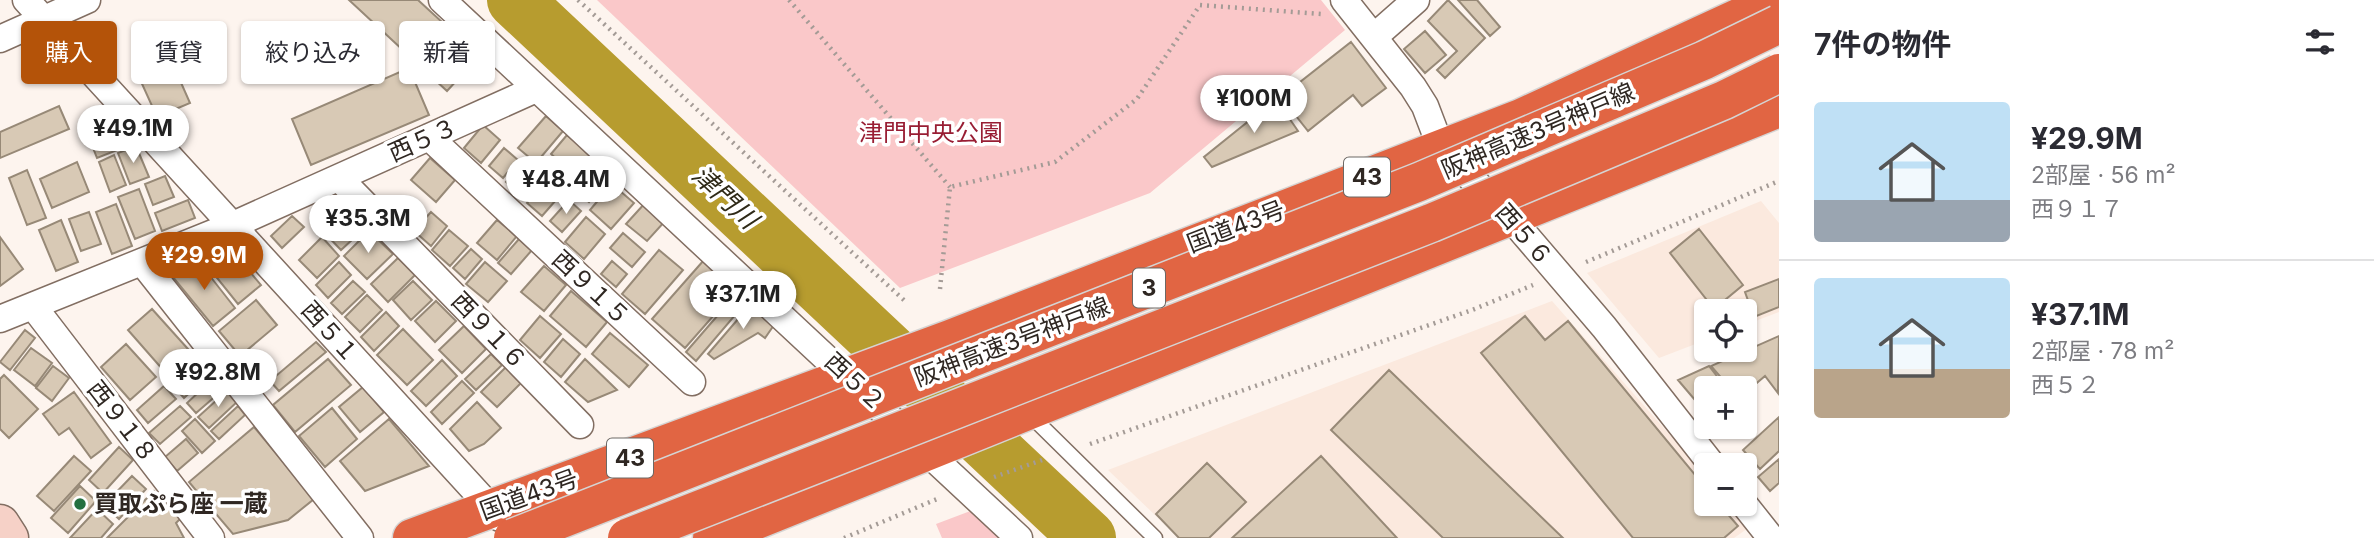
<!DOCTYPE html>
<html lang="ja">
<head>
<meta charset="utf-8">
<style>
	:root { --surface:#fff; --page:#f7f7f7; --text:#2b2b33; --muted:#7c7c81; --line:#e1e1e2; --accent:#b45309 }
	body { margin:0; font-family:Inter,"Noto Sans JP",sans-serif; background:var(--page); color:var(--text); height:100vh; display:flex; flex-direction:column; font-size:26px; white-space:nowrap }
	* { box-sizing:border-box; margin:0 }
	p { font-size:23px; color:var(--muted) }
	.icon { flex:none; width:38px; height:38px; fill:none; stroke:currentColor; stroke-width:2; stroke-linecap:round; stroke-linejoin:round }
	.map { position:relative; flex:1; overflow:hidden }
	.drawer { display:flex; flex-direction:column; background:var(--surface); width:595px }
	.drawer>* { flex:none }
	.banner { position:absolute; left:21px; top:21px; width:665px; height:63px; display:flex; gap:14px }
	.fabs { position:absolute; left:1694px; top:299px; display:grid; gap:14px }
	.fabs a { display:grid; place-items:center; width:63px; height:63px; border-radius:7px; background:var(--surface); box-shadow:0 2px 5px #0004; font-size:35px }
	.price { position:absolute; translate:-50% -60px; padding:0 16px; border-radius:24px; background:#fff; color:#222; font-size:23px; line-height:46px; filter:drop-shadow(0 2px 4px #0008) }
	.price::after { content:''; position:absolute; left:50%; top:42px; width:21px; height:16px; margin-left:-10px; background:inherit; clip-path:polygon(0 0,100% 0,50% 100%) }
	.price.active { background:var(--accent); color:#fff }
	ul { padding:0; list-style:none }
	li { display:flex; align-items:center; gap:21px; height:175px; padding:0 35px }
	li+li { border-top:2px solid var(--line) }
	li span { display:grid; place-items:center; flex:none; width:196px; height:140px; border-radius:7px; color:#555 }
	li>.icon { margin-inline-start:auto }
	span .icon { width:84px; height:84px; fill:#fffc; stroke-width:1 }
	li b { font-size:30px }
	h2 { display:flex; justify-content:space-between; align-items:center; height:84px; padding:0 35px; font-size:30px }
	.tag { padding:0 24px; border-radius:7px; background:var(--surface); box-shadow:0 2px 5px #0004; font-size:24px; line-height:63px }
	.tag.active { background:var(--accent); color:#fff }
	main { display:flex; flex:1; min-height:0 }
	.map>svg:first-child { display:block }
	.built { fill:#fbe9de }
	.green { fill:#fac8c9 }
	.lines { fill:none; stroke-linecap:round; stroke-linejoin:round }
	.river { stroke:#b79c2f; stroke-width:56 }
	.building { fill:#d8c9b5; stroke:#978977; stroke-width:2 }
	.lane-casing { stroke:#826e62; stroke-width:17 }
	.street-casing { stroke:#826e62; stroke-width:29 }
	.secondary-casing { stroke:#826e62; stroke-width:41 }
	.highway-casing { stroke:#d5d4d3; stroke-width:41 }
	.path { stroke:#a49b96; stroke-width:4.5; stroke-dasharray:2 5; stroke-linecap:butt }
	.lane { stroke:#fff; stroke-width:14 }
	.street { stroke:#fff; stroke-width:26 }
	.secondary { stroke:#f6d1c7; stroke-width:38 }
	.highway { stroke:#e16543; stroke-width:38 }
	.highway-bridge-casing { stroke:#d5d4d3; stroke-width:41; stroke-linecap:butt }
	.highway-bridge { stroke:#e16543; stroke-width:38 }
	.poi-dot { fill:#237040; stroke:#fff; stroke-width:2.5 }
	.labels { text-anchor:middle; stroke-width:7; stroke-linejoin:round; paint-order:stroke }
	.shield { fill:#fff; stroke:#6d6864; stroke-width:2 }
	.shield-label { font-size:23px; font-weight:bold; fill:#2f2722 }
	.street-label { font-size:24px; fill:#2f2722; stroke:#fff }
	.park-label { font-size:24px; fill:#981d33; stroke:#fff }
	.poi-label { font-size:24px; font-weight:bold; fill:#2f2722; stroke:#fff; text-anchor:start }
	.water-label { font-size:26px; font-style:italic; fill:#2f2a18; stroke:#fff }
</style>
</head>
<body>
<main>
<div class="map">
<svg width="1779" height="538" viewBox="0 0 1779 538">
	<rect width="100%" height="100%" fill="#fdf4ee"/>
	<path class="built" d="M 1761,201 L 1779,223 L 1779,312 L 1745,325 L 1745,312 L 1706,312 L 1706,340 L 1659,358 L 1587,273 Z
		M 1552,301 L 1706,476 L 1706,504 L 1731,504 L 1751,526 L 1734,538 L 1179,538 L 1108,470 Z"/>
	<path class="green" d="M 597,0 L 1321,0 L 1345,30 L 1150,193 L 900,288 Z
		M 973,510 L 1001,538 L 942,538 L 936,524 Z"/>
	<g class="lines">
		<path class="river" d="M 515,0 L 1088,538"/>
	</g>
	<path class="building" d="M 349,0 L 418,0 L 479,56 L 447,91 Z
		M 1448,0 L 1485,38 L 1445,78 L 1437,70 L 1457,51 L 1428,21 Z
		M 1458,0 L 1477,0 L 1500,27 L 1490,36 Z
		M 1425,31 L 1446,55 L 1425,73 L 1404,49 Z
		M 1351,42 L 1386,88 L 1362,106 L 1353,95 L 1308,131 L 1281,97 Z
		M 171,60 L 190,103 L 157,117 L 138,75 Z
		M 409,68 L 429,115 L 311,165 L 292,119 Z
		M 1276,99 L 1298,131 L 1212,167 L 1204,157 Z
		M 59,106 L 69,129 L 0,158 L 0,132 Z
		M 546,116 L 563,131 L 536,163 L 518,148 Z
		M 483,125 L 500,140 L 481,163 L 464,148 Z
		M 117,129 L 125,147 L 97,158 L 90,140 Z
		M 567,135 L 594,158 L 578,178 L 551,154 Z
		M 136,146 L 149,177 L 130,184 L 118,153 Z
		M 504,148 L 518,160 L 503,178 L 489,166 Z
		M 114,155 L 126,185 L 110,192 L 99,162 Z
		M 430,158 L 455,180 L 436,202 L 411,180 Z
		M 77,162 L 89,192 L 52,208 L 40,179 Z
		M 524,162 L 541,177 L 523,197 L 506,182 Z
		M 596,168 L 609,179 L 589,202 L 576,191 Z
		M 27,170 L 46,218 L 27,225 L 9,178 Z
		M 554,171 L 570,184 L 542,216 L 527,203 Z
		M 165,176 L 174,197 L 153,205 L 145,184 Z
		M 612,184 L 634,203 L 611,229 L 590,210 Z
		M 139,189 L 155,231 L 135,239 L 118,197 Z
		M 188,200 L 195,218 L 162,231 L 155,213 Z
		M 569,200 L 581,211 L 562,232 L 550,221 Z
		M 343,202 L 367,226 L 341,250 L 318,226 Z
		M 646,202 L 666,220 L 647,241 L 626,224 Z
		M 116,204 L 132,246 L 112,254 L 96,212 Z
		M 89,212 L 101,244 L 81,251 L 69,219 Z
		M 431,212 L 447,226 L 431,246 L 414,231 Z
		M 292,216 L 304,227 L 282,248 L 271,236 Z
		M 586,217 L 605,234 L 584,259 L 565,242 Z
		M 61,220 L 78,262 L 56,271 L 39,230 Z
		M 497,220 L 517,236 L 497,260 L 477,243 Z
		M 1699,229 L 1743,285 L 1714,309 L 1670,253 Z
		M 449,230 L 468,246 L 450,266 L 432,250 Z
		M 369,231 L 393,254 L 367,279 L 344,256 Z
		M 623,233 L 645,252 L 632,267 L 610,248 Z
		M 0,237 L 23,269 L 0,286 Z
		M 322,237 L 339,256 L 317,278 L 299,260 Z
		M 519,239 L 532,250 L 511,274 L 498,263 Z
		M 223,240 L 261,285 L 238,304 L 201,258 Z
		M 471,249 L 482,259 L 465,279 L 453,268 Z
		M 659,250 L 683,270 L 645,314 L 622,294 Z
		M 195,257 L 235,308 L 213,326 L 172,276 Z
		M 398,258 L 415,275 L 388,302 L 371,284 Z
		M 704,260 L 737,289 L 685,348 L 652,319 Z
		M 612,261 L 627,274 L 616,287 L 601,274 Z
		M 339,262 L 351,275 L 328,298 L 316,285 Z
		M 485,262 L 507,281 L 488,302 L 466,284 Z
		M 544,266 L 566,285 L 544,311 L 521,292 Z
		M 1779,279 L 1779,307 L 1754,317 L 1745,292 Z
		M 353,281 L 365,292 L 342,314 L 331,303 Z
		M 413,281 L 432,300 L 411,320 L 393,300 Z
		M 571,291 L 607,322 L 586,347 L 550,316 Z
		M 738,292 L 748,300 L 696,361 L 686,352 Z
		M 367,295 L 382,310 L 360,332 L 345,317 Z
		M 256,300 L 277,325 L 240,356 L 219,331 Z
		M 436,301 L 456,321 L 435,342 L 415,321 Z
		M 751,304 L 774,325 L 765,338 L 758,333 L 714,359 L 708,354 Z
		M 152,309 L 188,349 L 164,371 L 128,330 Z
		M 386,312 L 399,326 L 374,351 L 361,337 Z
		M 540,316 L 561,334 L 540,358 L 520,340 Z
		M 1525,316 L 1545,340 L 1568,321 L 1706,488 L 1706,504 L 1719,504 L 1738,526 L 1724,538 L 1633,538 L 1481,353 Z
		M 464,326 L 486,349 L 462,373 L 439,350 Z
		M 403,329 L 433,360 L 407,385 L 377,355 Z
		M 25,330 L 35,338 L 10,370 L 0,362 Z
		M 610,333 L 648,365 L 629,387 L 592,354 Z
		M 1779,336 L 1778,393 L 1765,376 L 1745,393 L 1745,388 L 1730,388 L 1711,366 Z
		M 563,339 L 580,354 L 561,377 L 544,362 Z
		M 316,342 L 326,352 L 279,391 L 270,381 Z
		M 126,344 L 156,377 L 130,400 L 101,367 Z
		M 31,348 L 52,363 L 35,386 L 14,370 Z
		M 491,354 L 502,365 L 476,390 L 465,379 Z
		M 197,358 L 210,374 L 184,398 L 170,382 Z
		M 328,359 L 351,385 L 295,432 L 273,405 Z
		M 585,359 L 617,390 L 588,402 L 565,382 Z
		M 442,360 L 457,376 L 426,406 L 411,391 Z
		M 53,366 L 69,378 L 52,401 L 36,388 Z
		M 1709,366 L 1726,388 L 1706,388 L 1706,413 L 1678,380 Z
		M 506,367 L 521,383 L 497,407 L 481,392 Z
		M 1389,370 L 1563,538 L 1443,538 L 1331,430 Z
		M 4,375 L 38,409 L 9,438 L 0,429 L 0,379 Z
		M 216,376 L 226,387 L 196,413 L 187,403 Z
		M 462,381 L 474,393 L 442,424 L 431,412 Z
		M 164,386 L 176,399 L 148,423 L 137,410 Z
		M 363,387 L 384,412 L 360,432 L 339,407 Z
		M 228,390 L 238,401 L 209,428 L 198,417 Z
		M 74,392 L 111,443 L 91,458 L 69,428 L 59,435 L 43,414 Z
		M 477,402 L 501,428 L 484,444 L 469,451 L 450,429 Z
		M 180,406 L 191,417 L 160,444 L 149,433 Z
		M 238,406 L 245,415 L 219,439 L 211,431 Z
		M 332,408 L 357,439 L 325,467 L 299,436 Z
		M 1779,417 L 1779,451 L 1760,469 L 1743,450 Z
		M 195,419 L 215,441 L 202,453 L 182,431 Z
		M 389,419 L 429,466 L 365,491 L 340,461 Z
		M 254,427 L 314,499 L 288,520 L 233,534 L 189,482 Z
		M 186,439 L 198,453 L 177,471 L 165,457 Z
		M 119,447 L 133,460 L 103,493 L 89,480 Z
		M 74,456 L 91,471 L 54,511 L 37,496 Z
		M 1321,456 L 1397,538 L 1232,538 Z
		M 1779,459 L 1779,483 L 1770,491 L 1758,477 Z
		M 1207,463 L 1246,502 L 1209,538 L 1179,538 L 1156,514 Z
		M 132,476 L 146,489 L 119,519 L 104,505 Z
		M 80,486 L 96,501 L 68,533 L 51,518 Z
		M 154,491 L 181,518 L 176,523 L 184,538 L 107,538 Z
		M 97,509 L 113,524 L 101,538 L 70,538 Z"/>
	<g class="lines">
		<g class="lane-casing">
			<path id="lane" d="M 1029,414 L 1155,538"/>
		</g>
		<g class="street-casing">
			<path id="street" d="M 26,0 L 500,518
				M 442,0 L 1019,538
				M 1344,0 L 1413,87 L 1425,106 L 1441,148 L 1509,216 L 1604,327 L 1713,466
				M 1374,37 L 1416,0
				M 0,39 L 87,0
				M 429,137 L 692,382
				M 339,178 L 580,425
				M 142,262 L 360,538
				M 33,306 L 211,538
				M 0,319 L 233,225 L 536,89
				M 1744,504 L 1771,538"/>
		</g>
		<g class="secondary-casing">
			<path id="secondary" d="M 0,524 L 9,538"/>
		</g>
		<g class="highway-casing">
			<path id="highway" d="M 412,538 L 950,339 L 1521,118 L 1777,0
				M 712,538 L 1779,108"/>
		</g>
		<path class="path" d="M 578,0 L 906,302
			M 789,0 L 950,187
			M 1586,262 L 1779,181
			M 940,289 L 950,187 L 1055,162 L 1137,99 L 1200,5 L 1321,14
			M 1090,444 L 1472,310 L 1533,285
			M 994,477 L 1045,459
			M 844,538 L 937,499"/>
		<use href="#lane" class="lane"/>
		<use href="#street" class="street"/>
		<use href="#secondary" class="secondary"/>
		<use href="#highway" class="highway"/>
		<g class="highway-bridge-casing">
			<path id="highway-bridge" d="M 513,538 L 1419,182 L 1705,60 L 1779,24
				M 627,538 L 1431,223 L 1724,100 L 1779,73"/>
		</g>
		<use href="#highway-bridge" class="highway-bridge"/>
	</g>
	<circle class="poi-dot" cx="80" cy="504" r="7"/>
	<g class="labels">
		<g class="shield">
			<rect x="1344" y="157.5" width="46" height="39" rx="5"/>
			<rect x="1133" y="268.5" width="32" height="39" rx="5"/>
			<rect x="607" y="438.5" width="46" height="39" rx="5"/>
		</g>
		<g class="shield-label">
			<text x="1367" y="185">43</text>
			<text x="1149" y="296">3</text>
			<text x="630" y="466">43</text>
		</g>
		<g class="street-label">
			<text transform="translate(1538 131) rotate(-23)" y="8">阪神高速3号神戸線</text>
			<text transform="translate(423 140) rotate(-24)" y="8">西５３</text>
			<text transform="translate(1236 227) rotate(-21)" y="8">国道43号</text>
			<text transform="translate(1524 235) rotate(49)" y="8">西５６</text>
			<text transform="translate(591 288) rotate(43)" y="8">西９１５</text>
			<text transform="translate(489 331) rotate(46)" y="8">西９１６</text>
			<text transform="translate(330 332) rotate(48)" y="8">西５１</text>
			<text transform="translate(1012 342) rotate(-21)" y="8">阪神高速3号神戸線</text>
			<text transform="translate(855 382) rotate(43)" y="8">西５２</text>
			<text transform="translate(122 422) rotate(52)" y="8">西９１８</text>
			<text transform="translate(529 495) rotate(-20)" y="8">国道43号</text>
		</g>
		<g class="park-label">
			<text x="931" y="141">津門中央公園</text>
		</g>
		<g class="poi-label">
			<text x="94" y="512">買取ぷら座 一蔵</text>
		</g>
		<g class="water-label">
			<text transform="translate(725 197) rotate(43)" y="9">津門川</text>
		</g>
	</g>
</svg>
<div class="fabs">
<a><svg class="icon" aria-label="locate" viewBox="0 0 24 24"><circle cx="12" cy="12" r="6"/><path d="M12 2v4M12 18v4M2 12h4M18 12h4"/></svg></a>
<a>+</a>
<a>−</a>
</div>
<b class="price" style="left:1254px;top:135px">¥100M</b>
<b class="price" style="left:133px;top:165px">¥49.1M</b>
<b class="price" style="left:566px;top:216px">¥48.4M</b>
<b class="price" style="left:368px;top:255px">¥35.3M</b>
<b class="price active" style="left:204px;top:292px">¥29.9M</b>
<b class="price" style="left:743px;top:331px">¥37.1M</b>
<b class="price" style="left:218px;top:409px">¥92.8M</b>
<div class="banner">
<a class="tag active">購入</a>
<a class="tag">賃貸</a>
<a class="tag">絞り込み</a>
<a class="tag">新着</a>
</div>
</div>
<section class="drawer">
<h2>7件の物件<svg class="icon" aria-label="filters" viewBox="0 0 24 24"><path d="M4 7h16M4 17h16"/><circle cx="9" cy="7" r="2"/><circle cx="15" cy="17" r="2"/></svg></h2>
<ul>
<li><span style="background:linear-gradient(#bfe0f5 70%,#9aa5b1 0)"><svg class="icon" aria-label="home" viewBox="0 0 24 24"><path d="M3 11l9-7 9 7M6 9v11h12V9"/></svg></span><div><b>¥29.9M</b><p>2部屋 · 56 m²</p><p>西９１７</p></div></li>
<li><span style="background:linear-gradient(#bfe0f5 65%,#b9a48a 0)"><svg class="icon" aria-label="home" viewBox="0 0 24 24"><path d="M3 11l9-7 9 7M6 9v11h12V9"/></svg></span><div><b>¥37.1M</b><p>2部屋 · 78 m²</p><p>西５２</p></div></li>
</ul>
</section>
</main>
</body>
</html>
